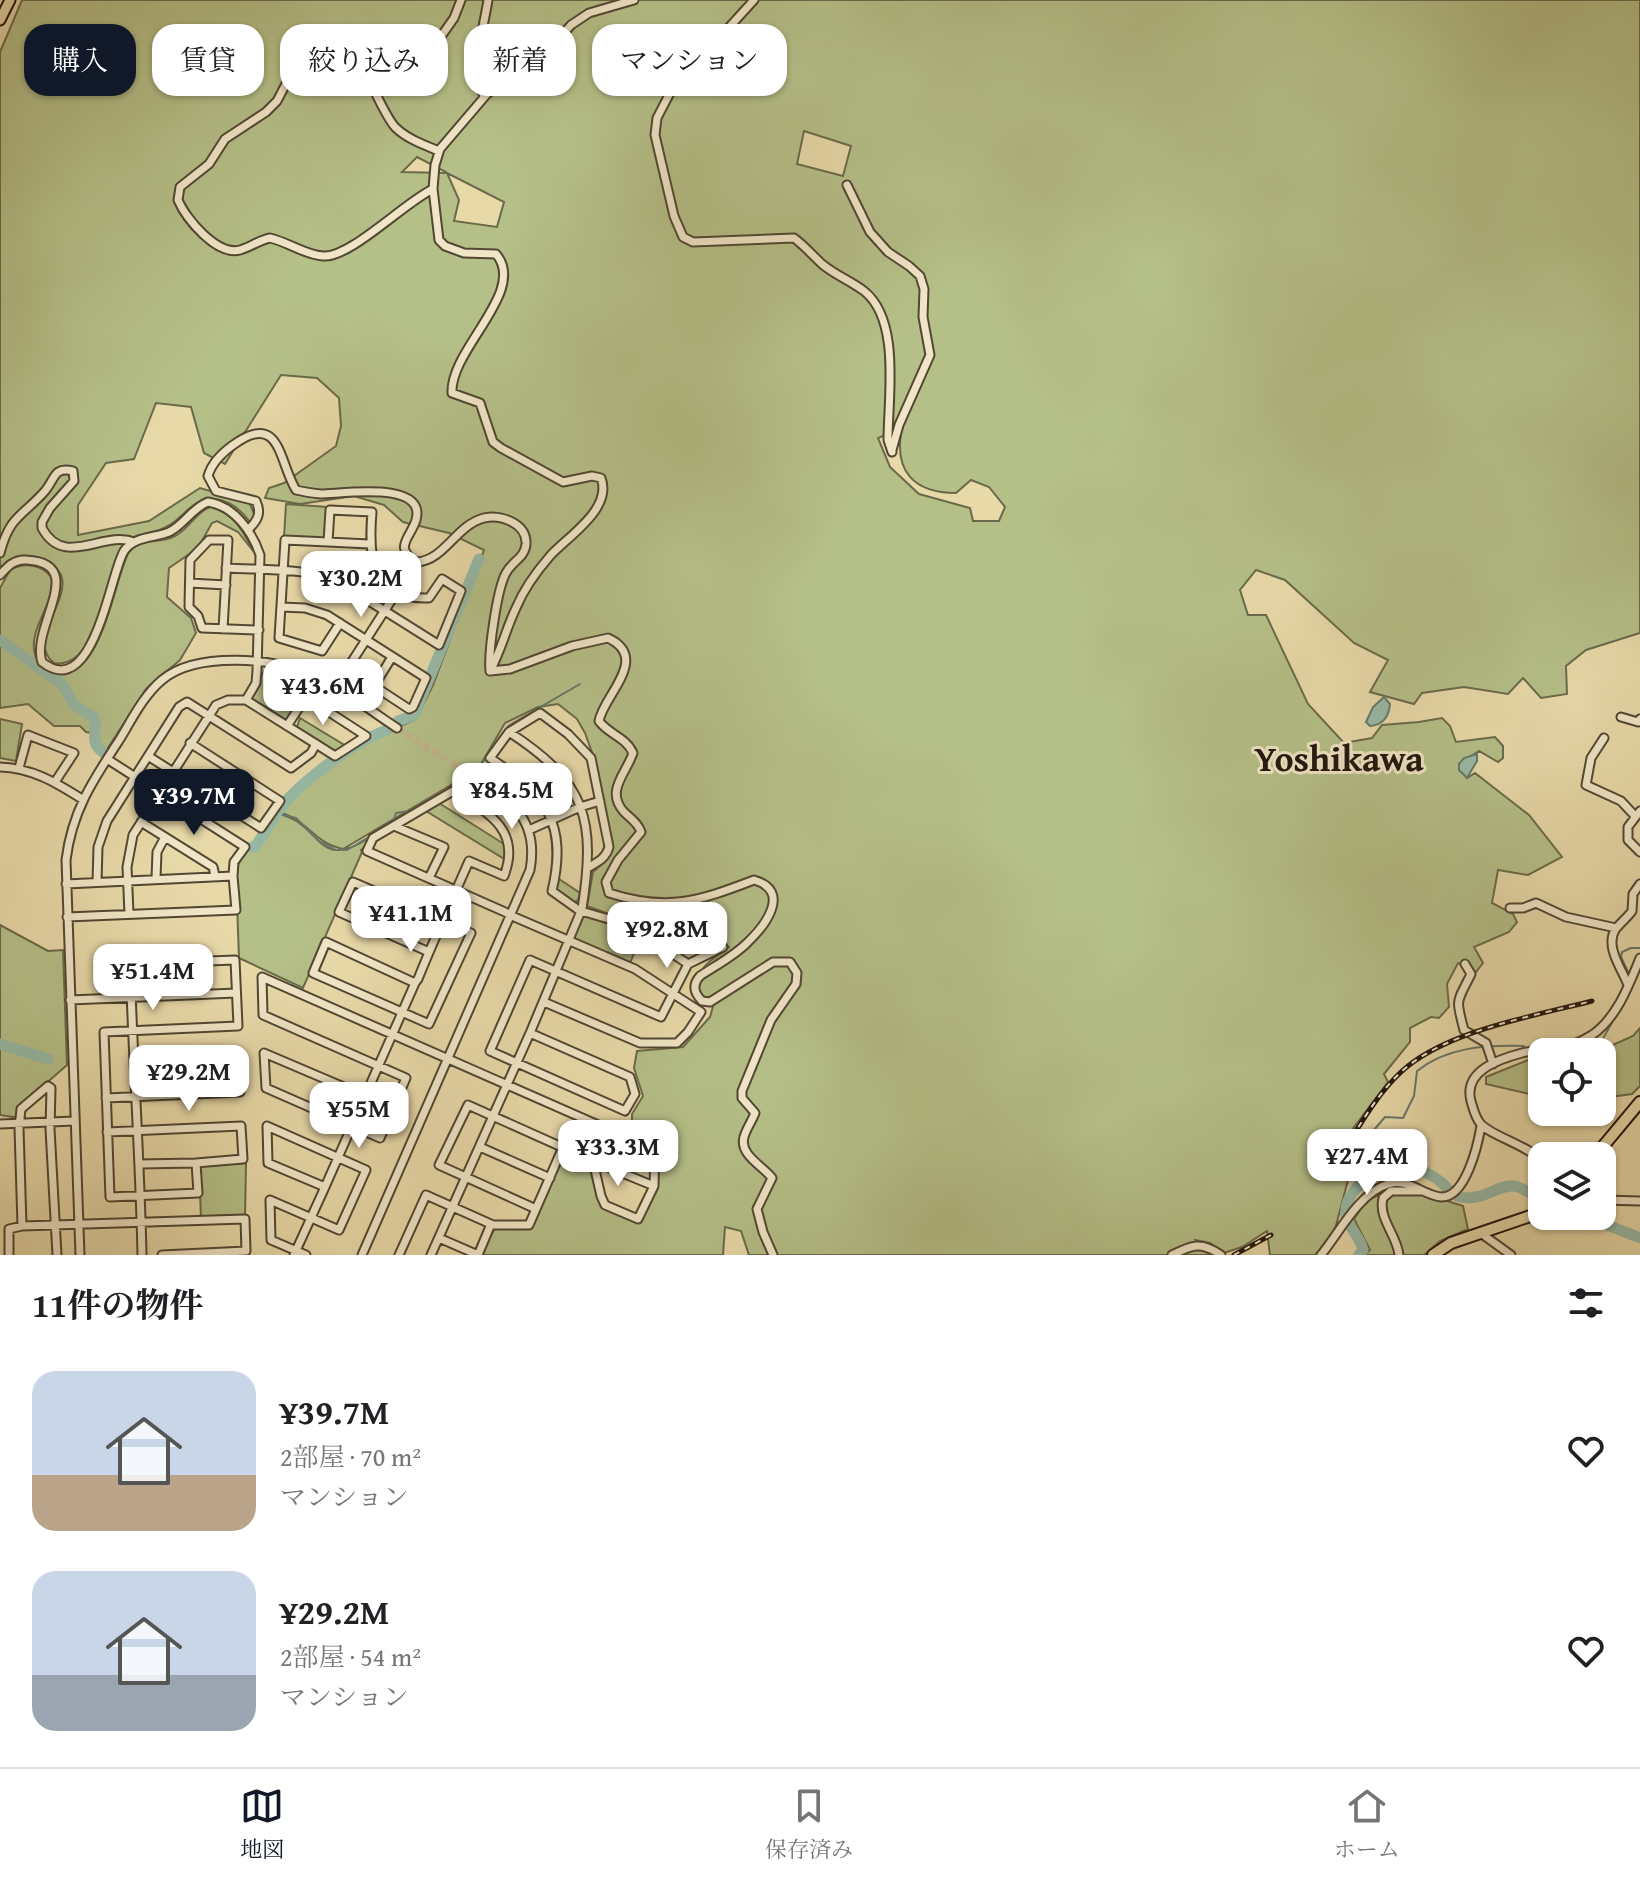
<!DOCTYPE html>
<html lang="ja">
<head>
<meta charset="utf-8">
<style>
	:root { --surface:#fff; --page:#f2f2f2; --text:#202124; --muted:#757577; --line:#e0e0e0; --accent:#111827 }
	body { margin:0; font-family:"Gentium Book Plus","Noto Serif JP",serif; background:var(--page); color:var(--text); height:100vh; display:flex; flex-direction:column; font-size:30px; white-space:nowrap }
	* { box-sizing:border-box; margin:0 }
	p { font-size:26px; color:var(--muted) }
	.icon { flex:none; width:44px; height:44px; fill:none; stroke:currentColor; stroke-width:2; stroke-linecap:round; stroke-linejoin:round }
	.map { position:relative; height:1255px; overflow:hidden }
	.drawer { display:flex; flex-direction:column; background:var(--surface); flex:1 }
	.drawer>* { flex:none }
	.hud { position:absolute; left:24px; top:24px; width:800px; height:72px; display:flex; gap:16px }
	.tools { position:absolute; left:1528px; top:1038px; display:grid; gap:16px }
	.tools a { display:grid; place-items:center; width:88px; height:88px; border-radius:16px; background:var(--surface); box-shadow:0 2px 6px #0004; font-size:40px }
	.price { position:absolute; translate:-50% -68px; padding:0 18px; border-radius:16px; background:#fff; color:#222; font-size:26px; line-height:52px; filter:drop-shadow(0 2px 4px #0008) }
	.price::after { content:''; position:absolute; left:50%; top:48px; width:24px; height:18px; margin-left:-12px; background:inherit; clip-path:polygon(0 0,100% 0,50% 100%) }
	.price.selected { background:var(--accent); color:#fff }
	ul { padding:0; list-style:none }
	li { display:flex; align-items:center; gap:24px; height:200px; padding:0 32px }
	li span { display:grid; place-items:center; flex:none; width:224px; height:160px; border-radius:24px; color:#555 }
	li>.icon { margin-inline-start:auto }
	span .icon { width:96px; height:96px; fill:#fffc; stroke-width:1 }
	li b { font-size:34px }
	h2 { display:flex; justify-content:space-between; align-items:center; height:96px; padding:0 32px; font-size:34px }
	.chip { padding:0 28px; border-radius:24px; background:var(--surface); box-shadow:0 2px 6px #0004; font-size:28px; line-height:72px }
	.chip.selected { background:var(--accent); color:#fff }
	.tab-bar { display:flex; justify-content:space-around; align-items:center; height:112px; border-top:2px solid var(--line); background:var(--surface); font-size:22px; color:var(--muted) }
	.tab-bar a { display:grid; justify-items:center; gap:4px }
	.tab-bar .selected { color:var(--accent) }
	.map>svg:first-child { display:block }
	.green { fill:#b5bf88; stroke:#6a6a4a; stroke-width:2; fill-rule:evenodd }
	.water { fill:#97baa7; stroke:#677869; stroke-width:2 }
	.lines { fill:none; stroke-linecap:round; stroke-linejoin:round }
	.stream { stroke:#677869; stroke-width:2 }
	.river { stroke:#97baa7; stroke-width:11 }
	.minor-tunnel { stroke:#c0b28a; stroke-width:7; stroke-dasharray:7 3.5; stroke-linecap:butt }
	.minor-casing { stroke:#524733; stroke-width:11 }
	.major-casing { stroke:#20160c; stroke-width:13 }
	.highway-casing { stroke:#20160c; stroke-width:14 }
	.minor { stroke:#f0e6c7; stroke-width:7 }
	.major { stroke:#e8d9a9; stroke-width:9 }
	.highway { stroke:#e8d9a9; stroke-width:10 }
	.rail-casing { stroke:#20160c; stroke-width:5 }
	.rail { stroke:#f0e6c7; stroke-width:2; stroke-dasharray:6; stroke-linecap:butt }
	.labels { text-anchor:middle; stroke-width:6; stroke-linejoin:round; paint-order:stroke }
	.quarter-label { font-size:36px; font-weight:bold; fill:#20160c; stroke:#f0e6c7 }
</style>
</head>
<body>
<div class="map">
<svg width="1640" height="1255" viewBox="0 0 1640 1255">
	<rect width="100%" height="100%" fill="#e8d9a9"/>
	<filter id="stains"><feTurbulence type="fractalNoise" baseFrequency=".0025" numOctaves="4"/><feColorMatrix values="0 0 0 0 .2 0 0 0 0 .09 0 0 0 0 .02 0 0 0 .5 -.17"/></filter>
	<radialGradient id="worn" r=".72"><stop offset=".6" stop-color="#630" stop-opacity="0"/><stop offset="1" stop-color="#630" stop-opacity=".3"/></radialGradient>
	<path class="green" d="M 22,0 L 1640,0 L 1640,633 L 1586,650 L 1566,666 L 1567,694 L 1541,698 L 1523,678 L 1508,694 L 1464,687 L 1422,693 L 1414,704 L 1370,692 L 1388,660 L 1354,643 L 1285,580 L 1256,570 L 1240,590 L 1248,615 L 1266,615 L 1308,704 L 1344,743 L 1372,738 L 1382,725 L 1419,722 L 1442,718 L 1450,726 L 1456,742 L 1495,737 L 1503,746 L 1503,758 L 1498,762 L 1479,751 L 1459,764 L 1467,778 L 1475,773 L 1529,815 L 1562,857 L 1528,875 L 1498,870 L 1492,903 L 1513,914 L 1517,922 L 1509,932 L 1474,947 L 1483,963 L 1476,972 L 1458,963 L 1447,984 L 1449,1007 L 1439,1018 L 1431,1017 L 1410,1028 L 1410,1042 L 1384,1074 L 1388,1082 L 1327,1163 L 1348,1180 L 1333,1237 L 1315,1255 L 1270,1255 L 1267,1231 L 1242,1247 L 1224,1253 L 1210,1243 L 1196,1240 L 1209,1255 L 749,1255 L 741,1231 L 725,1227 L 723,1255 L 480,1255 L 495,1228 L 530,1229 L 564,1152 L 589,1164 L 601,1207 L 640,1223 L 657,1187 L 656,1149 L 632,1134 L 632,1114 L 643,1096 L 634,1068 L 637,1051 L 683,1047 L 710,1017 L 714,1003 L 702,997 L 697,988 C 701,962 710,962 729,947 L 681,916 L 612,915 L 587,906 L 593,872 L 606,860 L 613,844 L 594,758 L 585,733 L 577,719 L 558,704 L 538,707 L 505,723 L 481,764 L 468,768 L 461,779 L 343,849 C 315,844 308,820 279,812 L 294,793 L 367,741 L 416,719 L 433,685 L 484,550 L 449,533 L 403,522 L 384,505 L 354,496 L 300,504 L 265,498 L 269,488 L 284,483 L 336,446 L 341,426 L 339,398 L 317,378 L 281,375 L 225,464 L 204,453 L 191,407 L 156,403 L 134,459 L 106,463 L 78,505 L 78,535 L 149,521 L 200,488 L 249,502 L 256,518 L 250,522 C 239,507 221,494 201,501 C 190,505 181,518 171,524 C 156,533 140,538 124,544 C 122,558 115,573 110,587 C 102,611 88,669 54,663 C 17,634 104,576 35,558 C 21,555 10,558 0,568 L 0,52 ZM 804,131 L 851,146 L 843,176 L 797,164 ZM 417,157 L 446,172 L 446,173 L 402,172 ZM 447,173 L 504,202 L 497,227 L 454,221 L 459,200 ZM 902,428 C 893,471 914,493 956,493 L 971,480 L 989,487 L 1005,507 L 999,521 L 973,521 L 970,508 L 919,494 L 890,467 L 878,438 Z
		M 286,504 L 327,507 L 325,537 L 322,539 L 284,537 Z
		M 210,507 C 233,511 244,533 254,552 L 238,532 L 217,521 L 212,523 L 198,548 L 169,568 L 167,597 L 191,618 L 196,633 L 180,660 L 146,689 L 106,751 L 96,742 L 96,719 L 94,719 L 92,733 L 86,732 L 80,726 L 54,726 L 28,704 L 0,708 L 0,588 L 10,570 C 24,562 42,564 52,578 C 54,604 31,627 34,649 C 35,660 41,669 52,672 C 102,687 113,580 129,552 C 144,536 157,545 175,536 C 189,529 195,513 210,507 Z
		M 266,669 L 296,675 L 313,682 L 288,720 L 284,721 L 252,701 L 252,697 C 256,690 261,673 266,669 Z
		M 300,718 L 346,746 L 336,752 L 297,727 Z
		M 0,719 L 22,724 L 16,761 L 0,758 Z
		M 439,803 L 504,844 L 506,860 L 426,811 Z
		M 278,814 C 322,822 315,873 369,838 L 366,846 L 361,850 L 362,852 L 303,988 L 239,958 L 236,876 L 237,867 L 247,847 L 256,849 Z
		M 556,877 L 580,893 L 578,900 L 573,903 L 553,889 Z
		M 581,914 L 625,927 L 641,937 L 630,963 L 576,940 L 574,936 Z
		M 0,925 L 48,951 L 63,950 L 67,1065 L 19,1107 L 19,1118 L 0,1115 Z
		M 1640,1028 L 1640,1086 L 1632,1094 L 1602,1098 L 1602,1052 L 1597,1052 L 1633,1036 Z
		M 1542,1059 L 1542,1097 L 1486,1084 L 1486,1077 L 1528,1060 Z
		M 246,1163 L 245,1216 L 201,1218 L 199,1167 L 202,1164 Z
		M 1402,1186 L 1463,1206 L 1468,1229 L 1440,1241 L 1424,1255 L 1364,1255 L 1370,1250 L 1354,1219 L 1367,1200 Z"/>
	<path class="water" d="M 1384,697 L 1390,704 C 1389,716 1383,725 1370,726 L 1366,722 L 1373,707 Z
		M 1477,754 L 1477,761 L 1467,778 L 1459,770 L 1459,764 L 1464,758 Z"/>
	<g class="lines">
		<path class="stream" d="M 493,748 L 508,726 L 580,684
			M 475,771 L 487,757
			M 277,813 L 296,818 L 319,841 L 336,850 L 347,850 L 372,835
			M 380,829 L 394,819 L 396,813 L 414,810 L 466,778
			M 1629,974 L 1621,957 L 1622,952 L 1631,948 L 1640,948
			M 1583,1044 L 1590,1047 L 1601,1042 L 1614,1019
			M 1549,1045 L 1573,1040
			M 1383,1166 L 1374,1130 L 1385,1117 L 1403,1118 L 1414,1096 L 1417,1071 C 1447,1047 1485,1045 1524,1046"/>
		<path class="river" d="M 0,640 L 63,685 L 74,705 L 94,717 C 99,732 87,741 104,753
			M 398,721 L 414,715 L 479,559
			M 276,814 C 296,784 354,742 387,730
			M 252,847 L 255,847 L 274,818
			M 0,1044 L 48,1059
			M 1584,1216 L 1640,1238
			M 1359,1255 L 1363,1250 C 1360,1237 1349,1228 1346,1216 C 1342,1196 1369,1174 1383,1166 C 1406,1165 1422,1167 1441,1182 C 1447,1187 1451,1195 1460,1197 C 1483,1202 1498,1184 1514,1186 C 1522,1187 1534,1196 1542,1199"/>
		<path class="minor-tunnel" d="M 397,728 L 466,772"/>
		<g class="minor-casing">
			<path id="minor" d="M 754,0 L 671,91 L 657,118 L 655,135 L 674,216 L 683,237 L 693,242 L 794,238 C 805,246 812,255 822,264 C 835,275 851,281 864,291 C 901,320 888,398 888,440 L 892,452
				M 335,43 C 361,44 377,107 395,127 C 407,139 424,145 439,151
				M 484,97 C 472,60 482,37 488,0
				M 847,185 L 870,232 L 888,252 L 909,266 L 920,276 L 924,289 L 923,317 L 930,355 L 899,425 L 892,450
				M 433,189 C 405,202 349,259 323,256 C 305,255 288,242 270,238 C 259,240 251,247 240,250 C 217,256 186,219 178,200 L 180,187 L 209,164 L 225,139 L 266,112 L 277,101 L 289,78 L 296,72 L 314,68 L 335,43 L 338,35 C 372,31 379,101 426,76 L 442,35 L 454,18 L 461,0
				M 248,530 C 257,521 262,514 256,501 L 216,491 L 208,476 C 212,462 224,451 236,443 C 281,412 279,463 296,490 C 304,492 312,493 321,494 C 341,494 427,480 416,520 C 411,537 392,548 417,562 C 445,560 456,525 484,518 C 500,514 527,523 526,544 C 525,558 512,561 506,573 C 497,589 488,653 490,671
				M 328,542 L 369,544
				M 0,553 C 10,515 22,517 45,491 C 55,479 54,466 73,471 L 74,481 L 50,508 L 42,522 L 42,528 C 64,569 103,530 134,542
				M 226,568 C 262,570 300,568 334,579 L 439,645 L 461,591 L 442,579 L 429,598 C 371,600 368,559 372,512 L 330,510 L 328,542 L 285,540 L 279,638 L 322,651 L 340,623
				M 0,575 C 7,567 14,559 26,560 C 90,563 30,627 42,662 C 94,703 110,573 124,551 C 134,536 155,538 169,532 C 184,525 192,508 208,502 C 234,506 252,531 260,555 L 257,671 L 256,683 L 246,700 L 316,744 L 311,753 L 291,768 L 187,702 L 179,707 L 107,821 L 98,847 L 97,882
				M 190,583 L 226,585
				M 281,607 L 305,608 L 327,615 L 426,678 L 413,707 L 409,709 L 374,686 L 392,657
				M 223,629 L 228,540 L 209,540 L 190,560 L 189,607 L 198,616 L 202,628 L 259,630
				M 490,671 L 510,669 L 572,646 L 608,638 C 651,658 603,696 599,721 C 608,734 626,737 633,753 C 626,774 605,791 624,812 C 631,819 638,823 641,832 L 618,860 L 606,882 L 609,893 C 668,912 699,901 754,880 C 792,891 765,926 747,943 C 734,956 715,966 700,976 C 692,985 694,993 702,1001 L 710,1002 L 773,962 L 790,962 L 797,973 L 796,984 L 771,1020 L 742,1091 L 742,1098 L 755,1113 C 752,1121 746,1129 744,1137 C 739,1155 763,1166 772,1178 L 757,1209 L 763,1232 L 773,1255
				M 490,671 C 501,651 506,629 516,608 C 524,589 536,572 550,556 C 567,537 613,509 601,478 L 592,476 L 563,482 L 501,448 L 493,442 L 480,403 L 452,393 C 450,349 528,291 496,254 L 464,253 L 445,246 L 439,240 L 433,189 L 435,165 L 440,149 L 487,94 L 554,44 L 571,25 L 589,13 L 634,0
				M 335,688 L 396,593
				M 1621,717 L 1638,722 L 1640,719
				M 287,726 L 306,697 L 366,736 L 335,756 L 316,744
				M 509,732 L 540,713 L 568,734 L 591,758 L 609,847 C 606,858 598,862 589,867
				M 1604,738 L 1591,758 L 1586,785 L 1621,801 L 1635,816
				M 148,756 L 261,828 L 280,801 L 190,743
				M 107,759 L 245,847 L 234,862 L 233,876
				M 0,767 C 32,768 55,782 82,799
				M 19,768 L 28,735 L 74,753 L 55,782
				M 1640,811 L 1628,827 L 1628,840 L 1640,852
				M 141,822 L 213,867 L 215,876
				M 394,826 L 444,847 L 429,878
				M 529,830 L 580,807 L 600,801
				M 156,878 L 157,852 L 165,837
				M 66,884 L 233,876 L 236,910 L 67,917
				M 1510,908 L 1523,908 L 1536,903 L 1566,917 L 1616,928
				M 129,914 L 127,867 L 133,835 L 216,705 L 228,700 L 246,700
				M 1465,964 L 1471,974 C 1457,1003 1455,997 1464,1030 L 1486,1043 L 1493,1064
				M 415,983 L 326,942 L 313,973 L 429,1024 L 471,933 L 353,882 L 339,912 L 429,952
				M 1628,985 C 1622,969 1605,947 1615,930 C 1620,923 1627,918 1632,911 L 1633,894 L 1640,884
				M 70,1000 L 236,993
				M 530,1033 L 630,1077 L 635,1094 L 625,1111 L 490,1051 L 530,960 L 661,1017 L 688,964 L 723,947 L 684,920 L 643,923 L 639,931 L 688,964
				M 365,1096 L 264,1053 L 266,1088 L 380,1138 L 406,1078 L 263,1015 L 262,977 L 655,1150 L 654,1186 L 638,1219 L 605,1205 L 601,1196 L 593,1161 L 468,1105 L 439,1165 L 536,1209
				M 106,1098 L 240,1092 L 239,1060 L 135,1063
				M 0,1124 L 75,1121
				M 107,1132 L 241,1126 L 243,1159 L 196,1163
				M 480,1147 L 550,1178
				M 593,1161 L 654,1186
				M 1542,1161 C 1526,1144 1490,1136 1480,1123 C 1475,1117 1473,1108 1471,1101 C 1463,1071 1499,1059 1522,1053 C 1532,1050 1543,1052 1552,1050 C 1566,1048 1581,1042 1592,1035 C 1617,1018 1629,985 1640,958
				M 139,1164 L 196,1163 L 198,1193 L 110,1197 L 104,1032 L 238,1026 L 235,960 L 130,964 C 133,1061 140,1158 142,1255
				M 1602,1200 L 1640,1201
				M 22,1226 L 19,1128 L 21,1109 L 48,1086 L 51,1088 L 50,1129 L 57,1255
				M 1482,1234 L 1511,1255
				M 439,1238 L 478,1255 L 491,1224
				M 9,1255 L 9,1229 L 22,1226 L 245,1219 L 246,1251 L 162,1255
				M 80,1255 L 66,860 C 72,811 93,780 120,739 C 132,719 144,695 162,680 C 196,651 276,658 315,675 C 341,687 372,712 397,728
				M 294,1255 L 325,1187 L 415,983 L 418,979 C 434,939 452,900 469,861 L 504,876 C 522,829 487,812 453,791 L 373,838 L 367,851 C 413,871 459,892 505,912 L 512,916 L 635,969 L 701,1012 L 688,1032 L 677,1043 L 640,1043 L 544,1002
				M 306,1255 L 271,1240 L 270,1200 L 339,1230 L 366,1170 L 267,1126 L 268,1163 L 325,1187
				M 362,1255 L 530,870 C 540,816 506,796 466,772
				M 399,1255 L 426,1195 L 493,1225 L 529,1225 L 563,1147
				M 431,1255 L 530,1033 L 581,911 L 582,909 C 596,819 587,783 509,732 L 490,758 C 546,795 568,823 552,891 L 580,911 L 581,911 L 626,924 L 639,931
				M 1172,1255 C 1192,1245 1201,1241 1221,1255
				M 1321,1255 C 1339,1233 1359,1193 1388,1184 C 1408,1177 1422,1195 1441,1197 C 1466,1198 1478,1144 1481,1126
				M 1399,1255 C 1397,1235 1378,1219 1383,1198 L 1391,1191 L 1423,1191"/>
		</g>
		<g class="major-casing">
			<path id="major" d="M 0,20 L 10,0"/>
		</g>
		<g class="highway-casing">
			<path id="highway" d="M 1595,1156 L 1640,1102
				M 1433,1255 L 1451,1243 L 1542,1212"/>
		</g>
		<use href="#minor" class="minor"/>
		<use href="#major" class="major"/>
		<use href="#highway" class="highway"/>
		<g class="rail-casing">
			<path id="rail" d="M 1333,1168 C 1354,1136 1373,1098 1401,1072 C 1445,1031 1534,1016 1592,1001
				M 1234,1255 L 1271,1235"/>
		</g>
		<use href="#rail" class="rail"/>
	</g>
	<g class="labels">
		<g class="quarter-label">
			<text x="1339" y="771">Yoshikawa</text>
		</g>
	</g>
	<rect width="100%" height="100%" filter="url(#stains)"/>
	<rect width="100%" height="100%" fill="url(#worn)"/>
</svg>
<div class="tools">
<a><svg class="icon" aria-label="locate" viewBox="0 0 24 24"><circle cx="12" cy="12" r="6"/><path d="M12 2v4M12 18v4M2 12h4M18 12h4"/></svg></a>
<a><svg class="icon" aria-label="layers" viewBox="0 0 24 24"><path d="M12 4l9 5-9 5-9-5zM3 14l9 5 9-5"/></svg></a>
</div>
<b class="price" style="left:361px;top:619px">¥30.2M</b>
<b class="price" style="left:323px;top:727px">¥43.6M</b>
<b class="price" style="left:512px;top:831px">¥84.5M</b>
<b class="price selected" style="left:194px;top:837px">¥39.7M</b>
<b class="price" style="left:411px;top:954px">¥41.1M</b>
<b class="price" style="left:667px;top:970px">¥92.8M</b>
<b class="price" style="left:153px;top:1012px">¥51.4M</b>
<b class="price" style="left:189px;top:1113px">¥29.2M</b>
<b class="price" style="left:359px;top:1150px">¥55M</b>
<b class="price" style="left:618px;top:1188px">¥33.3M</b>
<b class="price" style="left:1367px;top:1197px">¥27.4M</b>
<div class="hud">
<a class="chip selected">購入</a>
<a class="chip">賃貸</a>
<a class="chip">絞り込み</a>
<a class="chip">新着</a>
<a class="chip">マンション</a>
</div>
</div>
<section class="drawer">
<h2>11件の物件<svg class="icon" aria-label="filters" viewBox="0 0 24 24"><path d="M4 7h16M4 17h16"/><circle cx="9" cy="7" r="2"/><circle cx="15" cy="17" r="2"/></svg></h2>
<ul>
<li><span style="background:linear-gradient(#c9d6e8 65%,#b9a48a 0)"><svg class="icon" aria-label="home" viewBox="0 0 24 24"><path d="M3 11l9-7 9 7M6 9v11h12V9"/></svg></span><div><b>¥39.7M</b><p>2部屋 · 70 m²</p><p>マンション</p></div><svg class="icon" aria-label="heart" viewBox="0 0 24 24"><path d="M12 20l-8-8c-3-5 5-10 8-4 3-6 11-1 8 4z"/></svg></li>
<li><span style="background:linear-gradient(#c9d6e8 65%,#9aa5b1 0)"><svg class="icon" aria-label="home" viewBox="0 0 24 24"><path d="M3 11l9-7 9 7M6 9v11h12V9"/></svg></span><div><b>¥29.2M</b><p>2部屋 · 54 m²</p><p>マンション</p></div><svg class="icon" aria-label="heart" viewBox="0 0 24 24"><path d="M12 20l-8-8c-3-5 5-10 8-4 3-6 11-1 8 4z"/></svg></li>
</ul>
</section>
<nav class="tab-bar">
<a class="selected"><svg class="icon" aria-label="map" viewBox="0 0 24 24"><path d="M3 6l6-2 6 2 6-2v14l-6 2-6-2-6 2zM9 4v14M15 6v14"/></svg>地図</a>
<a><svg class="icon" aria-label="saved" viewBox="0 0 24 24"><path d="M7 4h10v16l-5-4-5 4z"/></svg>保存済み</a>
<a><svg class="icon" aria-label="home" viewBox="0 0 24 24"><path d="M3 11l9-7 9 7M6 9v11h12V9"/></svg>ホーム</a>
</nav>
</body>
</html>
